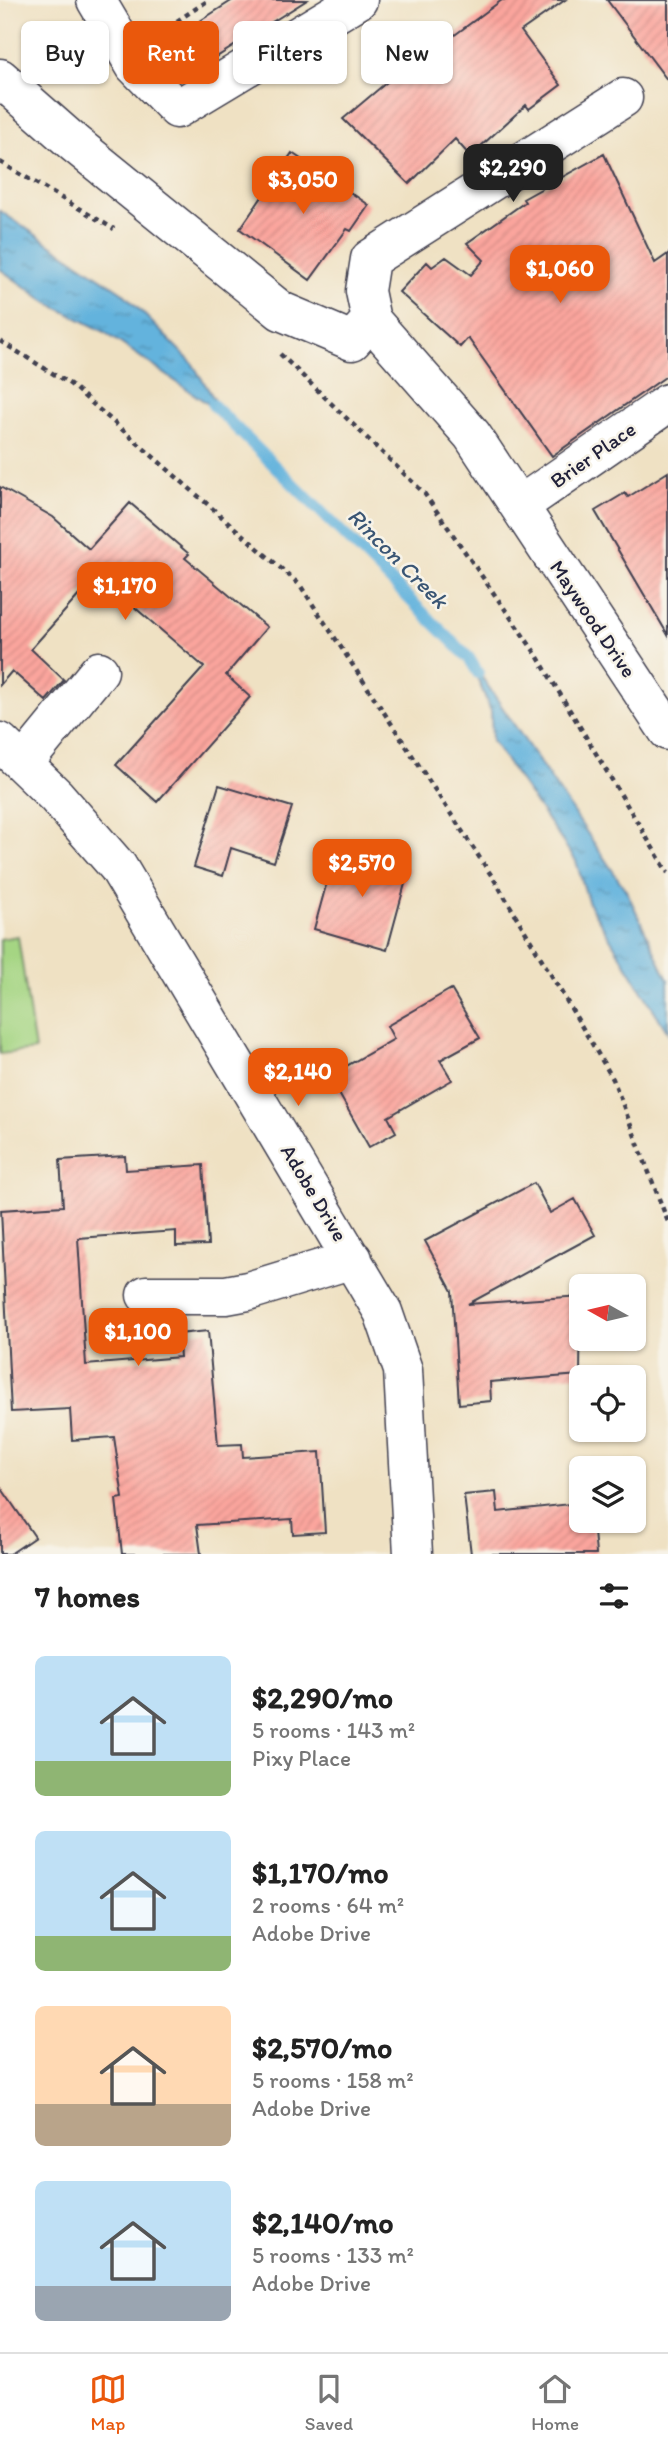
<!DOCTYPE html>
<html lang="en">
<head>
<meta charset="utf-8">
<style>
	:root { --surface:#fff; --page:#f6f6f6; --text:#222; --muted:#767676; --line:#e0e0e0; --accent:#ea580c }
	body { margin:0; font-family:Itim,sans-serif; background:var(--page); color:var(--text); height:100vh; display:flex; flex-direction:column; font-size:26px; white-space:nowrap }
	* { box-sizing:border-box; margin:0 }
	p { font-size:23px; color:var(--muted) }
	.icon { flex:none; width:38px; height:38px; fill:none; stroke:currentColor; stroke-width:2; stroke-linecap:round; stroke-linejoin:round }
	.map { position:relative; height:1554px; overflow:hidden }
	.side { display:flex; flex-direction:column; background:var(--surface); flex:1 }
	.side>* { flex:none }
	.top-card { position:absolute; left:21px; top:21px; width:626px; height:63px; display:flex; gap:14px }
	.needle { width:46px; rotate:278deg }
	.controls { position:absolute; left:569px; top:1274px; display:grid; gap:14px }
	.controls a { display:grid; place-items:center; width:77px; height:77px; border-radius:10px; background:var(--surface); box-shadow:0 2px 5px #0004; font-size:35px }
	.price { position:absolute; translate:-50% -60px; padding:0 16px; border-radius:14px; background:var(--accent); color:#fff; font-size:23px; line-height:46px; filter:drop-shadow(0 2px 4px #0008) }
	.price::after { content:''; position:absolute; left:50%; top:42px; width:21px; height:16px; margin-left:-10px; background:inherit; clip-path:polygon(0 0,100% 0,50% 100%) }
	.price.current { background:#222; color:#fff }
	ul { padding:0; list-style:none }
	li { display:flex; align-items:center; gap:21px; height:175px; padding:0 35px }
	li span { display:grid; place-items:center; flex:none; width:196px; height:140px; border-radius:10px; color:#555 }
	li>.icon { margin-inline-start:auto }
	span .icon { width:84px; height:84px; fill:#fffc; stroke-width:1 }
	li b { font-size:30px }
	h2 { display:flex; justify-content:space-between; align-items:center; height:84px; padding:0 35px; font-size:30px }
	.tag { padding:0 24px; border-radius:10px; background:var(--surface); box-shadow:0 2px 5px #0004; font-size:24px; line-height:63px }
	.tag.current { background:var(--accent); color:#fff }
	.dock { display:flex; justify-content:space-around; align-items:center; height:98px; border-top:2px solid var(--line); background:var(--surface); font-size:19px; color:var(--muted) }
	.dock a { display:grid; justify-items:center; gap:4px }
	.dock .current { color:var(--accent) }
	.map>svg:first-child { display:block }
	.green { fill:#a5d583; stroke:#647c5f; stroke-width:2 }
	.water { fill:url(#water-ripples); stroke:#426a8c; stroke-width:2 }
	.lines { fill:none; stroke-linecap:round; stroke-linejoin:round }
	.stream { stroke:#63b3dd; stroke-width:12 }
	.building { fill:url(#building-hatch) }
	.minor-casing { stroke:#413f4f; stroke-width:41 }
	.path { stroke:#413f4f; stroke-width:4.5; stroke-dasharray:5 5; stroke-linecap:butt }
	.minor { stroke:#fff; stroke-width:38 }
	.labels { text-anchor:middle; stroke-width:5; stroke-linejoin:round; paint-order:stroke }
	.street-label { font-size:21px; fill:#22223b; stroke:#f7f3e8 }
	.water-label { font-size:23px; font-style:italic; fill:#395574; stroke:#f7f3e8 }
</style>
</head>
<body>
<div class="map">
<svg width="668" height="1554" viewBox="0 0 668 1554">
	<defs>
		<pattern id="water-ripples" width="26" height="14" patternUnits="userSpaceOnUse" patternTransform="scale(1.75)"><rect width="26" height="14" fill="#63b3dd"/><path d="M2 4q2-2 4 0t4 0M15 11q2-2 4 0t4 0" fill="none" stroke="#5191b4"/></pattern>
		<pattern id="building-hatch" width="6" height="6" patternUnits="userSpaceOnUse" patternTransform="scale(1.75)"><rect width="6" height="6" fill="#fba59d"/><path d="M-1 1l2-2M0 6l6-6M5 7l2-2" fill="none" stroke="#d78e88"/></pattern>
	</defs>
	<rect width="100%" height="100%" fill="#f7f3e8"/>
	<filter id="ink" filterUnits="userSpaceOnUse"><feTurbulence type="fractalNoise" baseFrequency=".0143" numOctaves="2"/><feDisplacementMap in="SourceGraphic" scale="14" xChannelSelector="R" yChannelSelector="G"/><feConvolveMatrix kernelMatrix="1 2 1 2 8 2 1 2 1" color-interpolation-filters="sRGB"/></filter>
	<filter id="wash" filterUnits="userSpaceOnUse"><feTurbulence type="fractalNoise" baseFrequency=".00686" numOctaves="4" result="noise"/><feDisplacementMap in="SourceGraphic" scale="28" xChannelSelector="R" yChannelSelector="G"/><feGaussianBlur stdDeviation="1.57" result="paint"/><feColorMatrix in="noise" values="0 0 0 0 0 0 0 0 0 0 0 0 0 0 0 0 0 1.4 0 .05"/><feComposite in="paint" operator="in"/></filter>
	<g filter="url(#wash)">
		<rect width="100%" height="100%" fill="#efe1c3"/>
		<path class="green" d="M 18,936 L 35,1050 L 0,1054 L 0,939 Z"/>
		<path class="water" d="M 0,211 L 122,292 L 192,363 L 224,415 L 103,331 L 48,303 L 0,269 Z
			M 469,658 L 627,892 L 668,980 L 668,1033 L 589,904 L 576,861 L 492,741 L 491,711 Z"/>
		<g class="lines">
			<path class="stream" d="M 213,405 L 469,658 L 478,673"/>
		</g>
		<g id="blocks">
			<path class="building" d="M 233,0 L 307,0 L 199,68 L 178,35 Z
				M 502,0 L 565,0 L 521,31 L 561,85 L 529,109 L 526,105 L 470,156 L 455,139 L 409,184 L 343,119 L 425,50 L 429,54 Z
				M 607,0 L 668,0 L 668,81 Z
				M 292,153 L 369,205 L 351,231 L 347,229 L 310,280 L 240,229 Z
				M 604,154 L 655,263 L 668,254 L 668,375 L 552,456 L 468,338 L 460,347 L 399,292 L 427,262 L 432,267 L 446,257 L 471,275 L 484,260 L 467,243 L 525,202 L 523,199 Z
				M 668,472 L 668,635 L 595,511 L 625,493 L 628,497 Z
				M 0,487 L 53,517 L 89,549 L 130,503 L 189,554 L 185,558 L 267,627 L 226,675 L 250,697 L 157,802 L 116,765 L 204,667 L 97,575 L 31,649 L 64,680 L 46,701 L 12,671 L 0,685 Z
				M 219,785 L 292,807 L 274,862 L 231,848 L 223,876 L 194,867 Z
				M 336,849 L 409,869 L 387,950 L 314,929 Z
				M 451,989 L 480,1038 L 440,1060 L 452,1080 L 388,1117 L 396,1132 L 369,1147 L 329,1076 L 394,1039 L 387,1026 Z
				M 125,1156 L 126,1170 L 203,1165 L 208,1245 L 176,1246 L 176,1231 L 78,1238 L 86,1365 L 180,1357 L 178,1334 L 208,1331 L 218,1445 L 242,1444 L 243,1457 L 320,1452 L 325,1532 L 293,1534 L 292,1519 L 197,1525 L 201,1554 L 122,1554 L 116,1499 L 123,1498 L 114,1437 L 72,1440 L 70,1409 L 11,1412 L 1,1210 L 63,1206 L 60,1160 Z
				M 534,1183 L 550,1213 L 575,1199 L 595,1235 L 468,1304 L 581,1296 L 580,1375 L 490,1382 L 491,1401 L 459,1404 L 452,1291 L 425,1241 Z
				M 0,1486 L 35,1537 L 10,1554 L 0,1554 Z
				M 496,1492 L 498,1512 L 570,1504 L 571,1512 L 581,1511 L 581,1521 L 593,1521 L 596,1554 L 471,1554 L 464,1495 Z"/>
		</g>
	</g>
	<g filter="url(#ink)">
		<use href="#blocks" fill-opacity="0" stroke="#413f4f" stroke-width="2"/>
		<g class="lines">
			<g class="minor-casing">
				<path id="minor" d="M 96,0 L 135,66 L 177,109 L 358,0
					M 0,78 L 75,144 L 281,311 L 352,341 L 371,320
					M 623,98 L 370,259 L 365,291 L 371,320 L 472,435 L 668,731
					M 519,506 L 668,403
					M 0,742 L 56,796 L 118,867 L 383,1312 L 403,1370 L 413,1554
					M 23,764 L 99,671
					M 146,1295 L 226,1295 L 248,1291 L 353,1259"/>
			</g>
			<path class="path" d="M 160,32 L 209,0
				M 0,162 L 114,229
				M 0,341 L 70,384 L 300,585 L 497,884 L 613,1079 L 668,1222
				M 280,354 L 424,493 L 536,654 L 668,873"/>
			<use href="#minor" class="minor"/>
		</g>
	</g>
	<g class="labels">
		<g class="street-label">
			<text transform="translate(593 455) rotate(-35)" y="7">Brier Place</text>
			<text transform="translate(593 619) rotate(56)" y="7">Maywood Drive</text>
			<text transform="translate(314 1193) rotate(59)" y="7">Adobe Drive</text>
		</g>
		<g class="water-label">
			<text transform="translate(398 558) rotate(45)" y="8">Rincon Creek</text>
		</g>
	</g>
</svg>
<div class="controls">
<a><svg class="needle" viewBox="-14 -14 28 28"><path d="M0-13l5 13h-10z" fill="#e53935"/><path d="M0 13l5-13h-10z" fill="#767676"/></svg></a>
<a><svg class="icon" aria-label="locate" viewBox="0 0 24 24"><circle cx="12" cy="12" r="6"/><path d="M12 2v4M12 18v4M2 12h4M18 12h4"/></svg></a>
<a><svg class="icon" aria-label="layers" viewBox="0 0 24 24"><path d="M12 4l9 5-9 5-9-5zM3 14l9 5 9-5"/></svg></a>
</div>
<b class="price current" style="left:513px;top:204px">$2,290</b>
<b class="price" style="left:303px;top:216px">$3,050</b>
<b class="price" style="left:560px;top:305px">$1,060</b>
<b class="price" style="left:125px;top:622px">$1,170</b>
<b class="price" style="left:362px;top:899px">$2,570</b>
<b class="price" style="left:298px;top:1108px">$2,140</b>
<b class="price" style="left:138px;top:1368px">$1,100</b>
<div class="top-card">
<a class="tag">Buy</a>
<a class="tag current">Rent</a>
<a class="tag">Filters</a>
<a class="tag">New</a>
</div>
</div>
<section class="side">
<h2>7 homes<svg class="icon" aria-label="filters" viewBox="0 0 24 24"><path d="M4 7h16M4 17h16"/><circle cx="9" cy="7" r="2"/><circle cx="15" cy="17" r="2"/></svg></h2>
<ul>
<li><span style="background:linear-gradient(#bfe0f5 75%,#8fb573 0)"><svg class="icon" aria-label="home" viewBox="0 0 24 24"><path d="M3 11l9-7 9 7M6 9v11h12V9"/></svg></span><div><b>$2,290/mo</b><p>5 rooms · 143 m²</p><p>Pixy Place</p></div></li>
<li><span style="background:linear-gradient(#bfe0f5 75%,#8fb573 0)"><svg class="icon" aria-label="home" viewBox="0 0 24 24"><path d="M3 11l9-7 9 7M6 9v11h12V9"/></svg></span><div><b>$1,170/mo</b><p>2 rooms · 64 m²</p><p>Adobe Drive</p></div></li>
<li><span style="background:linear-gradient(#ffd9b3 70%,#b9a48a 0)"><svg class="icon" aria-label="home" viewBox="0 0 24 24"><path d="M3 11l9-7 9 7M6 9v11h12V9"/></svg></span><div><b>$2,570/mo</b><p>5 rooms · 158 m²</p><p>Adobe Drive</p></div></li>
<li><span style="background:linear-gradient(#bfe0f5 75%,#9aa5b1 0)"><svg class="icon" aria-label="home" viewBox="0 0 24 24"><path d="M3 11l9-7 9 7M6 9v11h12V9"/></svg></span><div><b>$2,140/mo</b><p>5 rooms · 133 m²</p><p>Adobe Drive</p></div></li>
</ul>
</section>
<nav class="dock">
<a class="current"><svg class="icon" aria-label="map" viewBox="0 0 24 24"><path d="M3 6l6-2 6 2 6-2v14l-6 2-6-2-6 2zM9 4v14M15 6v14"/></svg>Map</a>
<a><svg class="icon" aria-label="saved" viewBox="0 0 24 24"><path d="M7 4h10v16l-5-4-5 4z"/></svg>Saved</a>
<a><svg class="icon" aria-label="home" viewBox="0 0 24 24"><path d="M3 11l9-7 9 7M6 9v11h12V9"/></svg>Home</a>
</nav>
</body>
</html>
